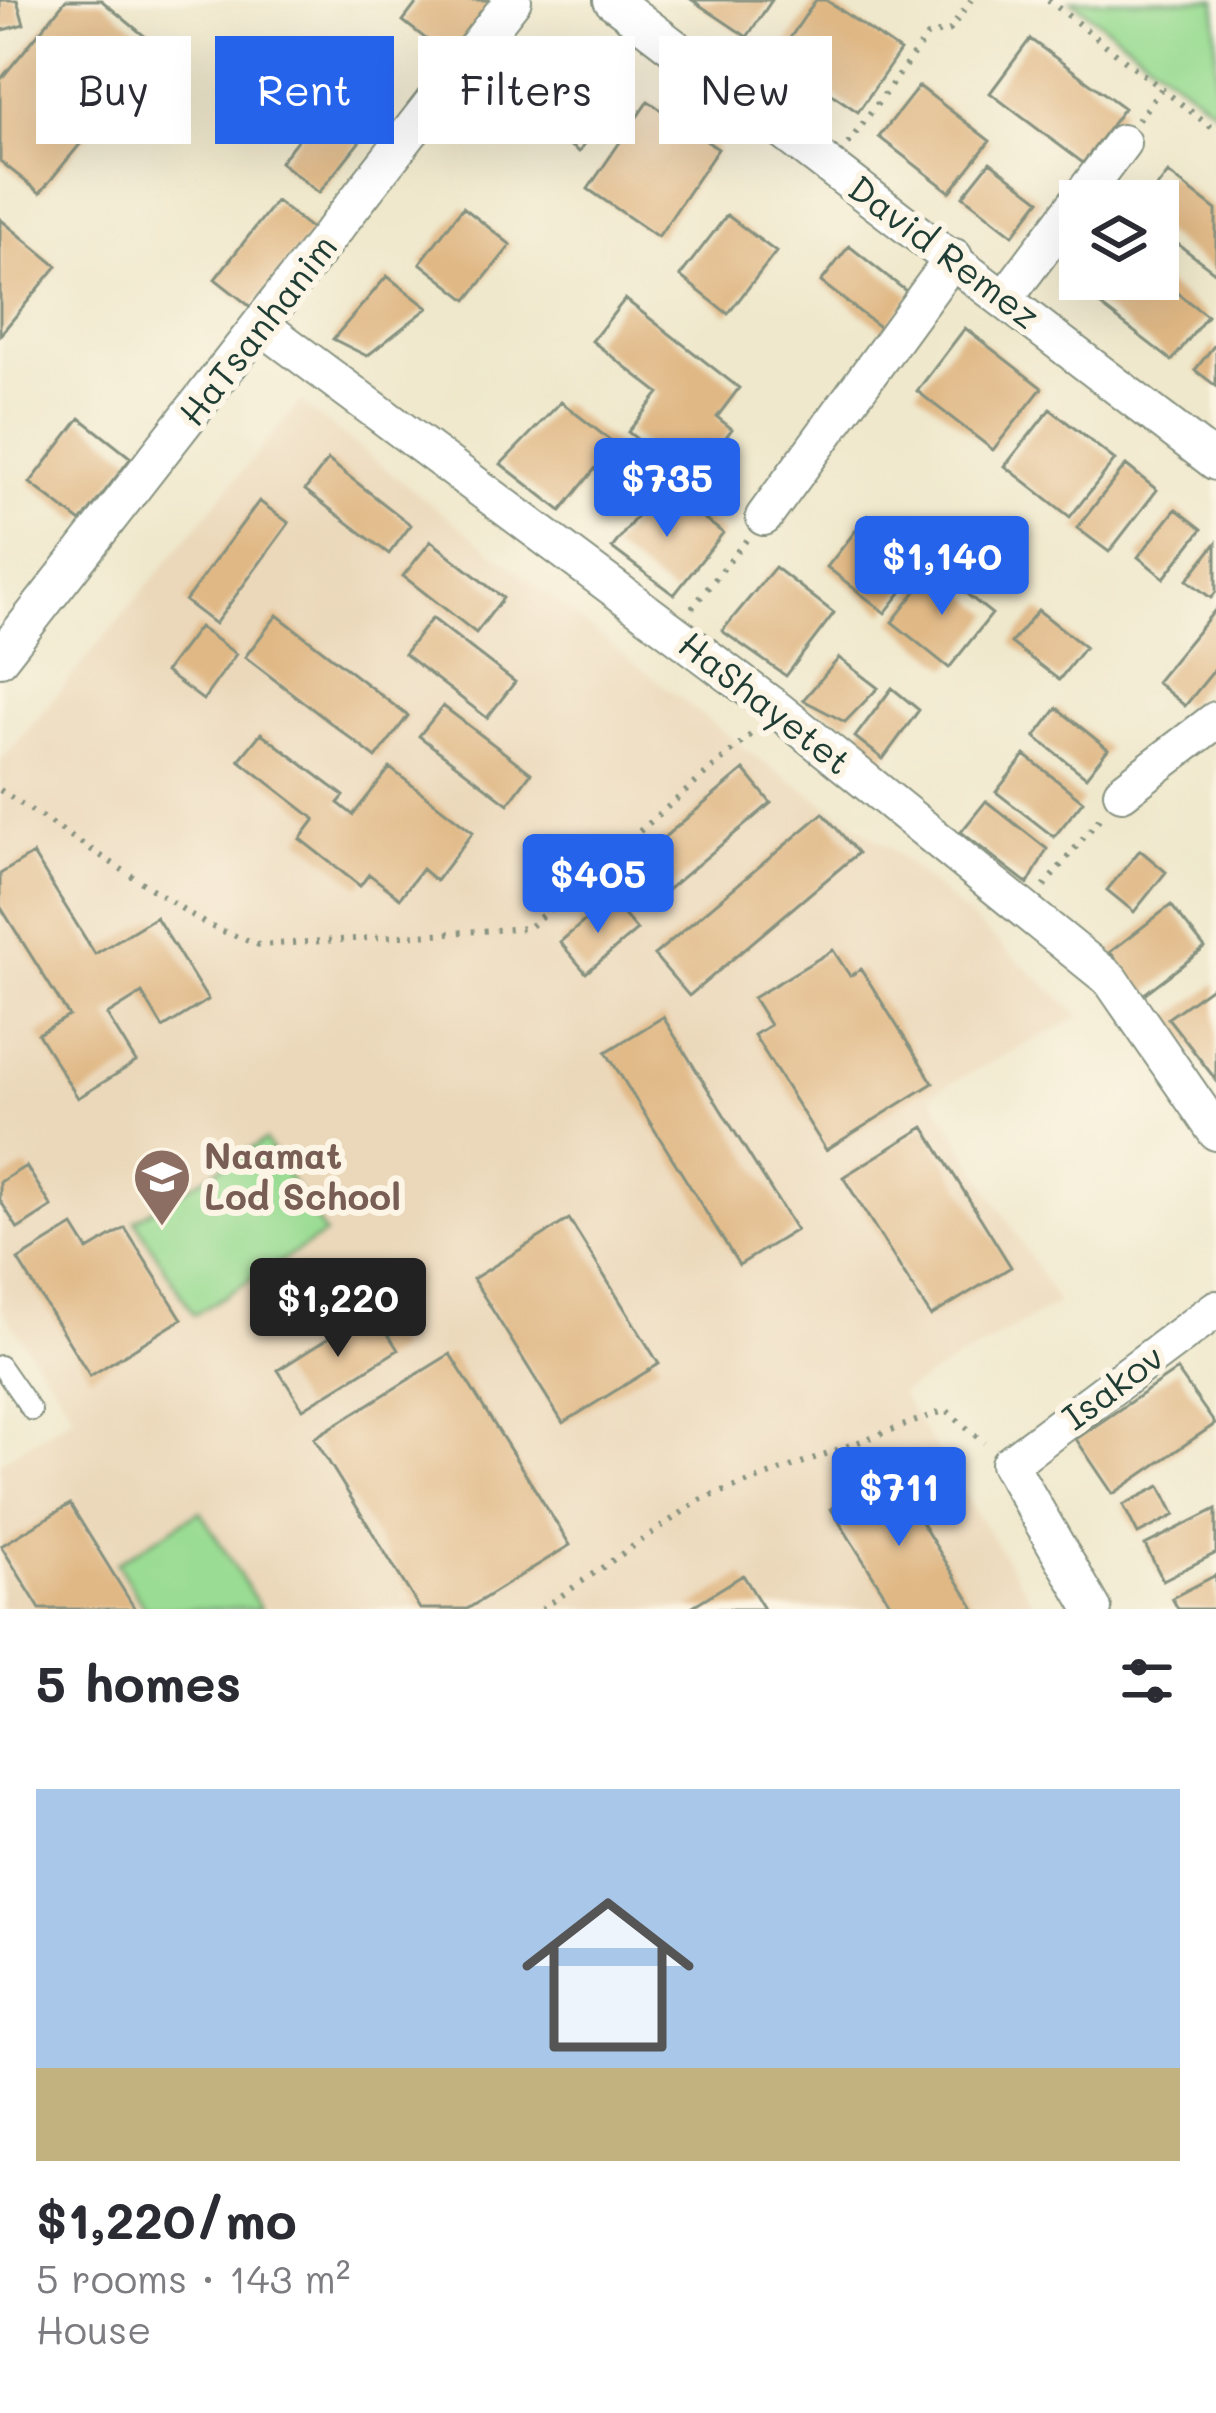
<!DOCTYPE html>
<html lang="en">
<head>
<meta charset="utf-8">
<style>
	:root { --surface:#fff; --page:#f2f2f3; --text:#2b2b33; --muted:#7c7c81; --accent:#2563eb }
	body { margin:0; font-family:Mali,sans-serif; background:var(--page); color:var(--text); height:100vh; display:flex; flex-direction:column; font-size:45px; white-space:nowrap }
	* { box-sizing:border-box; margin:0 }
	p { font-size:39px; color:var(--muted) }
	.icon { flex:none; width:66px; height:66px; fill:none; stroke:currentColor; stroke-width:2; stroke-linecap:round; stroke-linejoin:round }
	.map { position:relative; height:1609px; overflow:hidden }
	.side { display:flex; flex-direction:column; background:var(--surface); flex:1 }
	.side>* { flex:none }
	.banner { position:absolute; left:36px; top:36px; width:1146px; height:108px; display:flex; gap:24px }
	.fabs { position:absolute; left:1059px; top:180px; display:grid; gap:24px }
	.fabs a { display:grid; place-items:center; width:120px; height:120px; border-radius:0px; background:var(--surface); box-shadow:0 12px 48px #0002; font-size:60px }
	.price { position:absolute; translate:-50% -102px; padding:0 27px; border-radius:12px; background:var(--accent); color:#fff; font-size:39px; line-height:78px; filter:drop-shadow(0 3px 6px #0008) }
	.price::after { content:''; position:absolute; left:50%; top:72px; width:36px; height:27px; margin-left:-18px; background:inherit; clip-path:polygon(0 0,100% 0,50% 100%) }
	.price.on { background:#222; color:#fff }
	ul { padding:0; list-style:none }
	li { display:grid; align-content:center; gap:24px; height:636px; padding:0 36px }
	li span { display:grid; place-items:center; height:372px; border-radius:0px; color:#555 }
	li>.icon { margin-inline-start:auto }
	span .icon { width:216px; height:216px; fill:#fffc; stroke-width:1 }
	li b { font-size:51px }
	h2 { display:flex; justify-content:space-between; align-items:center; height:144px; padding:0 36px; font-size:51px }
	.chip { padding:0 42px; border-radius:0px; background:var(--surface); box-shadow:0 12px 48px #0002; font-size:42px; line-height:108px }
	.chip.on { background:var(--accent); color:#fff }
	.map>svg:first-child { display:block }
	.built { fill:#ebd8ba }
	.green { fill:#9adc93; stroke:#5c8c64; stroke-width:3 }
	.building { fill:#e0b885 }
	.lines { fill:none; stroke-linecap:round; stroke-linejoin:round }
	.lane-casing { stroke:#879280; stroke-width:22 }
	.street-casing { stroke:#879280; stroke-width:40 }
	.path { stroke:#879280; stroke-width:6; stroke-dasharray:3 9; stroke-linecap:butt }
	.lane { stroke:#fff; stroke-width:18 }
	.street { stroke:#fff; stroke-width:36 }
	.labels { text-anchor:middle; stroke-width:12; stroke-linejoin:round; paint-order:stroke }
	.street-label { font-size:36px; fill:#1f3d34; stroke:#fcf5e5 }
	.education-label { font-size:36px; font-weight:bold; fill:#785e54; stroke:#fcf5e5; text-anchor:start }
</style>
</head>
<body>
<div class="map">
<svg width="1216" height="1609" viewBox="0 0 1216 1609">
	<rect width="100%" height="100%" fill="#fcf5e5"/>
	<filter id="ink" filterUnits="userSpaceOnUse"><feTurbulence type="fractalNoise" baseFrequency=".00833" numOctaves="2"/><feDisplacementMap in="SourceGraphic" scale="24" xChannelSelector="R" yChannelSelector="G"/><feConvolveMatrix kernelMatrix="1 2 1 2 8 2 1 2 1" color-interpolation-filters="sRGB"/></filter>
	<filter id="wash" filterUnits="userSpaceOnUse"><feTurbulence type="fractalNoise" baseFrequency=".004" numOctaves="4" result="noise"/><feDisplacementMap in="SourceGraphic" scale="48" xChannelSelector="R" yChannelSelector="G"/><feGaussianBlur stdDeviation="2.7" result="paint"/><feColorMatrix in="noise" values="0 0 0 0 0 0 0 0 0 0 0 0 0 0 0 0 0 1.4 0 .05"/><feComposite in="paint" operator="in"/></filter>
	<g filter="url(#wash)">
		<rect width="100%" height="100%" fill="#efe8cc"/>
		<path class="built" d="M 300,402 L 755,757 L 889,847 L 1081,1016 L 930,1094 L 1058,1303 L 900,1393 L 1037,1609 L 0,1609 L 0,1462 L 74,1415 L 0,1307 L 0,763 Z"/>
		<path class="green" d="M 1071,0 L 1216,0 L 1216,111 Z
			M 265,1140 L 325,1234 L 194,1315 L 135,1220 Z
			M 200,1511 L 261,1609 L 145,1609 L 117,1563 Z"/>
		<g id="blocks">
			<path class="building" d="M 0,0 L 17,0 L 24,24 L 0,31 Z
				M 66,0 L 101,0 L 159,48 L 40,193 L 0,161 L 0,80 Z
				M 419,0 L 501,0 L 454,61 L 403,21 Z
				M 692,0 L 772,0 L 747,37 Z
				M 816,0 L 826,0 L 900,51 L 858,112 L 777,57 Z
				M 1030,39 L 1124,108 L 1083,163 L 990,93 Z
				M 562,49 L 622,90 L 579,152 L 519,111 Z
				M 350,72 L 390,103 L 319,193 L 280,162 Z
				M 919,86 L 990,141 L 950,192 L 879,137 Z
				M 648,101 L 718,149 L 658,237 L 588,189 Z
				M 990,162 L 1040,200 L 1013,235 L 963,196 Z
				M 1168,173 L 1216,210 L 1216,273 L 1158,229 L 1158,201 L 1146,201 Z
				M 276,201 L 313,230 L 252,308 L 215,279 Z
				M 463,207 L 511,245 L 467,300 L 420,263 Z
				M 727,215 L 776,252 L 728,314 L 680,276 Z
				M 0,219 L 57,266 L 0,335 Z
				M 849,246 L 911,295 L 883,330 L 821,282 Z
				M 387,276 L 428,308 L 367,356 L 333,339 Z
				M 1101,279 L 1159,279 L 1207,316 L 1172,361 L 1088,296 Z
				M 625,299 L 739,388 L 717,417 L 732,429 L 691,482 L 628,432 L 659,393 L 592,341 Z
				M 965,328 L 1042,388 L 993,450 L 917,391 Z
				M 1216,343 L 1216,386 L 1195,370 Z
				M 561,402 L 615,444 L 561,511 L 501,464 Z
				M 1050,409 L 1115,460 L 1070,517 L 1005,466 Z
				M 80,418 L 131,458 L 81,522 L 30,483 Z
				M 328,460 L 411,525 L 389,554 L 305,490 Z
				M 1126,465 L 1157,490 L 1109,552 L 1077,528 Z
				M 661,485 L 723,533 L 674,595 L 612,548 Z
				M 259,501 L 289,523 L 215,624 L 185,601 Z
				M 1176,509 L 1202,529 L 1164,578 L 1138,557 Z
				M 868,515 L 926,561 L 885,613 L 827,567 Z
				M 431,541 L 503,598 L 476,633 L 403,576 Z
				M 1216,543 L 1216,592 L 1211,598 L 1187,580 Z
				M 775,567 L 834,613 L 786,676 L 722,631 Z
				M 934,568 L 992,614 L 949,668 L 892,622 Z
				M 1216,609 L 1216,668 L 1185,706 L 1156,682 Z
				M 1038,610 L 1085,647 L 1059,680 L 1011,643 Z
				M 277,615 L 408,716 L 376,758 L 245,657 Z
				M 432,618 L 515,682 L 487,718 L 404,654 Z
				M 199,627 L 236,654 L 203,700 L 165,672 Z
				M 839,658 L 878,688 L 845,722 L 803,700 Z
				M 892,688 L 919,710 L 883,759 L 855,737 Z
				M 443,706 L 531,773 L 508,804 L 419,736 Z
				M 1057,708 L 1108,749 L 1086,777 L 1035,737 Z
				M 261,733 L 344,796 L 338,803 L 353,815 L 390,768 L 473,832 L 436,881 L 422,869 L 400,898 L 369,874 L 360,886 L 300,839 L 315,819 L 239,760 Z
				M 1025,755 L 1083,801 L 1054,837 L 996,792 Z
				M 744,770 L 771,803 L 645,909 L 617,877 Z
				M 986,801 L 1047,849 L 1028,884 L 961,832 Z
				M 823,813 L 858,853 L 689,996 L 654,955 Z
				M 1140,850 L 1166,872 L 1134,912 L 1107,890 Z
				M 33,854 L 95,954 L 156,917 L 208,1000 L 163,1028 L 142,993 L 107,1015 L 136,1062 L 78,1098 L 38,1034 L 69,1016 L 0,906 L 0,874 Z
				M 610,899 L 637,930 L 586,973 L 560,942 Z
				M 1171,905 L 1205,948 L 1143,995 L 1110,952 Z
				M 833,950 L 850,976 L 861,969 L 933,1083 L 826,1150 L 754,1035 L 770,1025 L 753,998 Z
				M 1216,984 L 1216,1080 L 1168,1018 Z
				M 663,1017 L 796,1230 L 739,1265 L 606,1052 Z
				M 924,1127 L 1011,1267 L 931,1316 L 843,1177 Z
				M 26,1166 L 52,1207 L 18,1229 L 0,1200 L 0,1182 Z
				M 569,1219 L 659,1364 L 563,1423 L 473,1279 Z
				M 73,1226 L 88,1250 L 125,1228 L 182,1319 L 90,1376 L 18,1260 Z
				M 373,1310 L 398,1350 L 303,1409 L 278,1370 Z
				M 450,1354 L 570,1545 L 467,1609 L 420,1609 L 314,1438 Z
				M 1177,1370 L 1215,1424 L 1113,1494 L 1076,1439 Z
				M 890,1472 L 975,1609 L 894,1609 L 831,1509 Z
				M 1160,1486 L 1175,1515 L 1138,1534 L 1123,1505 Z
				M 70,1504 L 135,1609 L 40,1609 L 1,1546 Z
				M 1216,1509 L 1216,1553 L 1163,1580 L 1145,1545 Z
				M 743,1575 L 764,1609 L 688,1609 Z
				M 1216,1575 L 1216,1609 L 1178,1609 L 1172,1598 Z"/>
		</g>
	</g>
	<g filter="url(#ink)">
		<use href="#blocks" fill-opacity="0" stroke="#879280" stroke-width="3"/>
		<g class="lines">
			<g class="lane-casing">
				<path id="lane" d="M 0,1365 L 32,1411"/>
			</g>
			<g class="street-casing">
				<path id="street" d="M 612,0 L 1216,462
					M 1006,297 L 1122,143
					M 262,326 L 779,711 L 1111,980 L 1216,1132
					M 764,517 L 954,257
					M 0,658 L 513,0
					M 1122,792 L 1216,720
					M 1093,1609 L 1009,1464 L 1216,1309"/>
			</g>
			<path class="path" d="M 1048,0 L 1216,131
				M 1138,120 L 1161,89
				M 848,144 L 927,36 L 950,30 L 971,0
				M 692,608 L 747,539
				M 0,790 L 207,925 L 259,945 L 528,928 L 753,733
				M 1044,886 L 1104,813
				M 542,1609 L 700,1500 L 946,1410 L 984,1443"/>
			<use href="#lane" class="lane"/>
			<use href="#street" class="street"/>
		</g>
	</g>
	<defs>
		<g id="school-pin" transform="scale(3)"><path d="M0 17L-7.5 6A9.5 9.5 0 1 1 7.5 6Z" fill="#8d6e63" stroke="#fcf5e5"/><path d="M0-5L7-2L0 1L-7-2ZM-4 1L0 2.5L4 1V4Q0 6-4 4Z" fill="#fff"/></g>
	</defs>
	<g fill-rule="evenodd">
		<use href="#school-pin" x="162" y="1177"/>
	</g>
	<g class="labels">
		<g class="street-label">
			<text transform="translate(944 252) rotate(37)" y="13">David Remez</text>
			<text transform="translate(258 330) rotate(-52)" y="13">HaTsanhanim</text>
			<text transform="translate(765 703) rotate(38)" y="13">HaShayetet</text>
			<text transform="translate(1113 1387) rotate(-37)" y="13">Isakov</text>
		</g>
		<g class="education-label">
			<text x="204" y="1169">Naamat<tspan x="204" dy="41">Lod School</tspan></text>
		</g>
	</g>
</svg>
<div class="fabs">
<a><svg class="icon" aria-label="layers" viewBox="0 0 24 24"><path d="M12 4l9 5-9 5-9-5zM3 14l9 5 9-5"/></svg></a>
</div>
<b class="price" style="left:667px;top:540px">$735</b>
<b class="price" style="left:942px;top:618px">$1,140</b>
<b class="price" style="left:598px;top:936px">$405</b>
<b class="price on" style="left:338px;top:1360px">$1,220</b>
<b class="price" style="left:899px;top:1549px">$711</b>
<div class="banner">
<a class="chip">Buy</a>
<a class="chip on">Rent</a>
<a class="chip">Filters</a>
<a class="chip">New</a>
</div>
</div>
<section class="side">
<h2>5 homes<svg class="icon" aria-label="filters" viewBox="0 0 24 24"><path d="M4 7h16M4 17h16"/><circle cx="9" cy="7" r="2"/><circle cx="15" cy="17" r="2"/></svg></h2>
<ul>
<li><span style="background:linear-gradient(#a9c7e8 75%,#c2b280 0)"><svg class="icon" aria-label="home" viewBox="0 0 24 24"><path d="M3 11l9-7 9 7M6 9v11h12V9"/></svg></span><div><b>$1,220/mo</b><p>5 rooms · 143 m²</p><p>House</p></div></li>
</ul>
</section>
</body>
</html>
